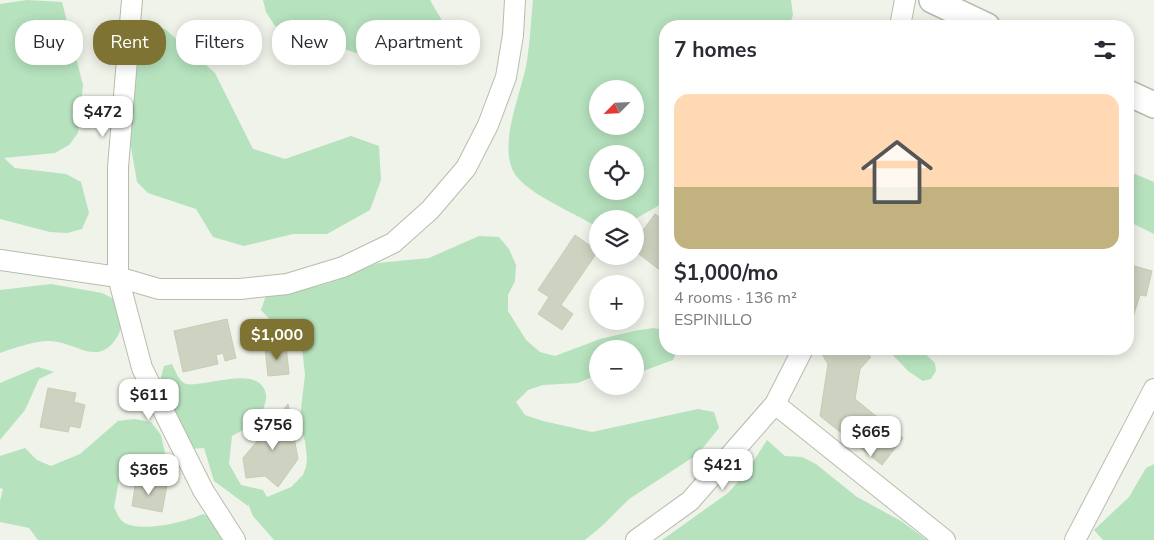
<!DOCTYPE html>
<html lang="en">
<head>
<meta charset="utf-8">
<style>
	:root { --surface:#fff; --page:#f2f2f3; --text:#2b2b33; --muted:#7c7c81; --accent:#7e7332 }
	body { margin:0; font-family:"Nunito Sans",sans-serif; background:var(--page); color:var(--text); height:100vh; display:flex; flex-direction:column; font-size:19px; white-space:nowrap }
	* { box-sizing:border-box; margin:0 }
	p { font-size:16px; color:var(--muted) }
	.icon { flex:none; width:28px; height:28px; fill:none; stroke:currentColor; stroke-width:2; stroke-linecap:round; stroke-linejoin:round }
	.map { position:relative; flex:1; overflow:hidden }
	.drawer { position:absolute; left:659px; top:20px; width:475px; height:335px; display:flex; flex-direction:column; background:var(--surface); border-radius:20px; box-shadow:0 2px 12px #0003 }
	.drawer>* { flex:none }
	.guide { position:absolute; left:15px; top:20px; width:475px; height:45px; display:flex; gap:10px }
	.needle { width:32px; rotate:246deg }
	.fabs { position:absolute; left:589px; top:80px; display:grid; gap:10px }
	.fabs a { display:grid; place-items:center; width:55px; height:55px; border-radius:50%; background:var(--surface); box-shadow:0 2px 12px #0003; font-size:25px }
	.price { position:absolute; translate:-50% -42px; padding:0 11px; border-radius:10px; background:#fff; color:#222; font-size:16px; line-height:32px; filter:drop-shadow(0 1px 2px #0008) }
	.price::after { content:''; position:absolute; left:50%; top:30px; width:15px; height:11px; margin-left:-8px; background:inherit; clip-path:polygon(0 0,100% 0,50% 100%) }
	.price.active { background:var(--accent); color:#fff }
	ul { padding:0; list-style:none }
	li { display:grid; align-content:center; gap:10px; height:265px; padding:0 15px }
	li span { display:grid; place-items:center; height:155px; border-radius:15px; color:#555 }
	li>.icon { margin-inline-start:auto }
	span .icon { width:90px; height:90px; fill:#fffc; stroke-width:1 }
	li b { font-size:21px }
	h2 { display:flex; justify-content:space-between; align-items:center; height:60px; padding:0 15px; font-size:21px }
	.chip { padding:0 18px; border-radius:20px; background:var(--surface); box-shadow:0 2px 12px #0003; font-size:18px; line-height:45px }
	.chip.active { background:var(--accent); color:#fff }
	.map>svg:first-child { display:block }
	.green { fill:#b6e2be; fill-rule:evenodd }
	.building { fill:#cdd3c0; stroke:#c5cdb4 }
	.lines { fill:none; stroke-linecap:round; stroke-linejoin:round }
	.minor-casing { stroke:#b7bdac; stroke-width:22 }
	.tertiary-casing { stroke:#b7bdac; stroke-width:28 }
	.minor { stroke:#fff; stroke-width:20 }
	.tertiary { stroke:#fff; stroke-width:25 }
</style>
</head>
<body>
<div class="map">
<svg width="1154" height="540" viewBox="0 0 1154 540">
	<rect width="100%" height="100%" fill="#eff3e9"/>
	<path class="green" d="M 27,0 L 62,2 L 83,85 L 78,133 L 69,145 L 55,153 L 4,158 L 15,168 L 66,174 L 81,182 L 89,213 L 82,229 L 67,233 L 50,232 L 0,219 L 0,4 Z
		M 263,0 L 430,0 L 448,31 C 434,68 415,67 380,61 L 275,26 L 266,12 Z
		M 533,0 L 791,0 L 793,15 L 789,26 L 665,26 L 665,202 L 635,219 L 598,219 L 597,224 L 592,224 C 570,211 533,196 517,177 C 495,149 522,93 527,61 C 530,41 531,20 533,0 ZM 598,89 L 635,89 L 635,126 L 598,126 ZM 598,154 L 635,154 L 635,191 L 598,191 Z
		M 134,27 L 165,29 L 215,73 L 253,149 L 285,159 L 351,136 L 379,146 L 381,180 L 370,210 L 327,234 L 293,234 L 244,246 L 213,237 L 196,209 L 148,193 L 137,182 L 125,113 Z
		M 1128,171 L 1154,182 L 1154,234 L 1128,221 Z
		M 479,236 L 499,237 L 509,249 L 516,265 L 515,281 L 508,295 L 508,311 L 526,340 L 540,352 L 555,356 L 600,339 L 634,331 L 653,328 L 665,330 L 665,349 L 678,349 L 673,360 L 643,371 L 635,369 L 635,349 L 598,349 L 597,375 L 578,383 L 543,385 L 528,390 L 516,402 L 525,415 L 543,421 L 592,432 L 698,409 L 714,412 L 719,428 L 698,454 L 629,499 L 603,525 L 585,540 L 274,540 L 253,516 L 248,504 L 248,506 L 214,481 L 204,448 L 188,449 L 157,391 L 164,366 L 172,364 C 175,370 178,379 184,383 C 198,391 261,361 266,395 C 267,403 261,413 259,421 L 232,436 L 229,464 L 241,485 L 263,490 L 267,497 L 291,487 L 303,475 L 306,467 L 307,459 L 305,441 L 299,425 L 305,375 L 301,339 L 289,326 L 273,323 L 261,310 L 266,295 L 282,287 L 314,287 L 329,283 L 378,263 L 429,258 Z
		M 51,284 L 102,293 L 118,301 C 123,314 124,325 117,337 C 98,369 74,340 48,341 C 34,341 14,348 0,353 L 0,290 Z
		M 887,349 L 920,349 L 935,363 L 936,371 L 931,379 L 923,381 L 908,371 Z
		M 38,367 L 54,372 L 39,379 L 25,410 L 0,440 L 0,383 Z
		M 134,419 L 151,422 L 161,435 L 168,467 L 134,467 L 120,475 L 114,507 C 116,511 119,518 122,521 C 138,534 186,522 203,514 L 218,521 L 223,540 L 38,540 L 29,528 L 0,522 L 0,501 L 3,489 L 0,488 L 0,456 L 25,448 L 37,460 L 51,466 L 80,454 L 118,421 Z
		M 767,440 L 785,456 L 802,457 L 816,464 L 857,497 L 901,521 L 927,540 L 662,540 L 728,493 L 746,473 Z
		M 1154,464 L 1154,540 L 1103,540 L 1094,530 L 1129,497 L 1146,468 Z"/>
	<path class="building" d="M 655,214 L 665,221 L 665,274 L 635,251 L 635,241 Z
		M 575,235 L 598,251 L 561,305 L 573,314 L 562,330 L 538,314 L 549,297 L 538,290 Z
		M 1131,265 L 1152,271 L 1146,296 L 1140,295 L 1133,317 L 1128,315 L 1128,278 Z
		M 227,319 L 236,358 L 225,361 L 223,353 L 216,355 L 218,364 L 183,372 L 174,331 Z
		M 286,345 L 289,374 L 268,376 L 265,348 Z
		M 822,349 L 860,349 L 871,357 L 860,369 L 855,399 L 903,438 L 882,465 L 820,416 L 828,364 L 820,351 Z
		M 48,388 L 76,393 L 74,402 L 85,405 L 80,428 L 70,426 L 68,432 L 40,427 Z
		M 288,404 L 298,459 L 278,487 L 265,476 L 246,478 L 243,458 Z
		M 136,480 L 167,485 L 162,512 L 132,506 Z"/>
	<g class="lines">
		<g class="minor-casing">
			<path id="minor" d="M 132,0 L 118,167 L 118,277 L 142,368 L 203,490 L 235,540
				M 900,26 L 905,0
				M 0,260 L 118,277 L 159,289 L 240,289 L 287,284 L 343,267 L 393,243 L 430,210 L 466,168 L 488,125 L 506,77 L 513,35 L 515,0
				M 775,404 L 945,540
				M 636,540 L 690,501 L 775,404 L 803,349
				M 1075,540 L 1154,389"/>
		</g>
		<g class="tertiary-casing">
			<path id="tertiary" d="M 932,0 L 987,26
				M 1128,93 L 1154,105"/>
		</g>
		<use href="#minor" class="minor"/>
		<use href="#tertiary" class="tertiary"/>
	</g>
</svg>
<div class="fabs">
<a><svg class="needle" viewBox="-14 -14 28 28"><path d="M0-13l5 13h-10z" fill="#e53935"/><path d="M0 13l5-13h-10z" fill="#7c7c81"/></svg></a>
<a><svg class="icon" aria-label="locate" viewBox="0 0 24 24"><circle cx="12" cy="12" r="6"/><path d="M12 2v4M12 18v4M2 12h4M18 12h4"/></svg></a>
<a><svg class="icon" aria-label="layers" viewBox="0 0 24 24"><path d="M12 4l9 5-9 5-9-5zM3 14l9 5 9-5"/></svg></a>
<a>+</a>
<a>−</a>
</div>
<b class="price" style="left:103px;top:138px">$472</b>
<b class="price active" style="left:277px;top:361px">$1,000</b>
<b class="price" style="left:149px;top:421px">$611</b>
<b class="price" style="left:273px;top:451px">$756</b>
<b class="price" style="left:871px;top:458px">$665</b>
<b class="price" style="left:723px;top:491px">$421</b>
<b class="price" style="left:149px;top:496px">$365</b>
<div class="guide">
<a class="chip">Buy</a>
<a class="chip active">Rent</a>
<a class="chip">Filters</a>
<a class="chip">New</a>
<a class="chip">Apartment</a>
</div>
<section class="drawer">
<h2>7 homes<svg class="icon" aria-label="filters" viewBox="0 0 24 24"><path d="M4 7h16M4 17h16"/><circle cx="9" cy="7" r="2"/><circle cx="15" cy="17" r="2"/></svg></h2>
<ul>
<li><span style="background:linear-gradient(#ffd9b3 60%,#c2b280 0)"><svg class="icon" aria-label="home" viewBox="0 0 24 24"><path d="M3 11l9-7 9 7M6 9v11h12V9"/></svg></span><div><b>$1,000/mo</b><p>4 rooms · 136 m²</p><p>ESPINILLO</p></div></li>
</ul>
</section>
</div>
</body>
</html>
